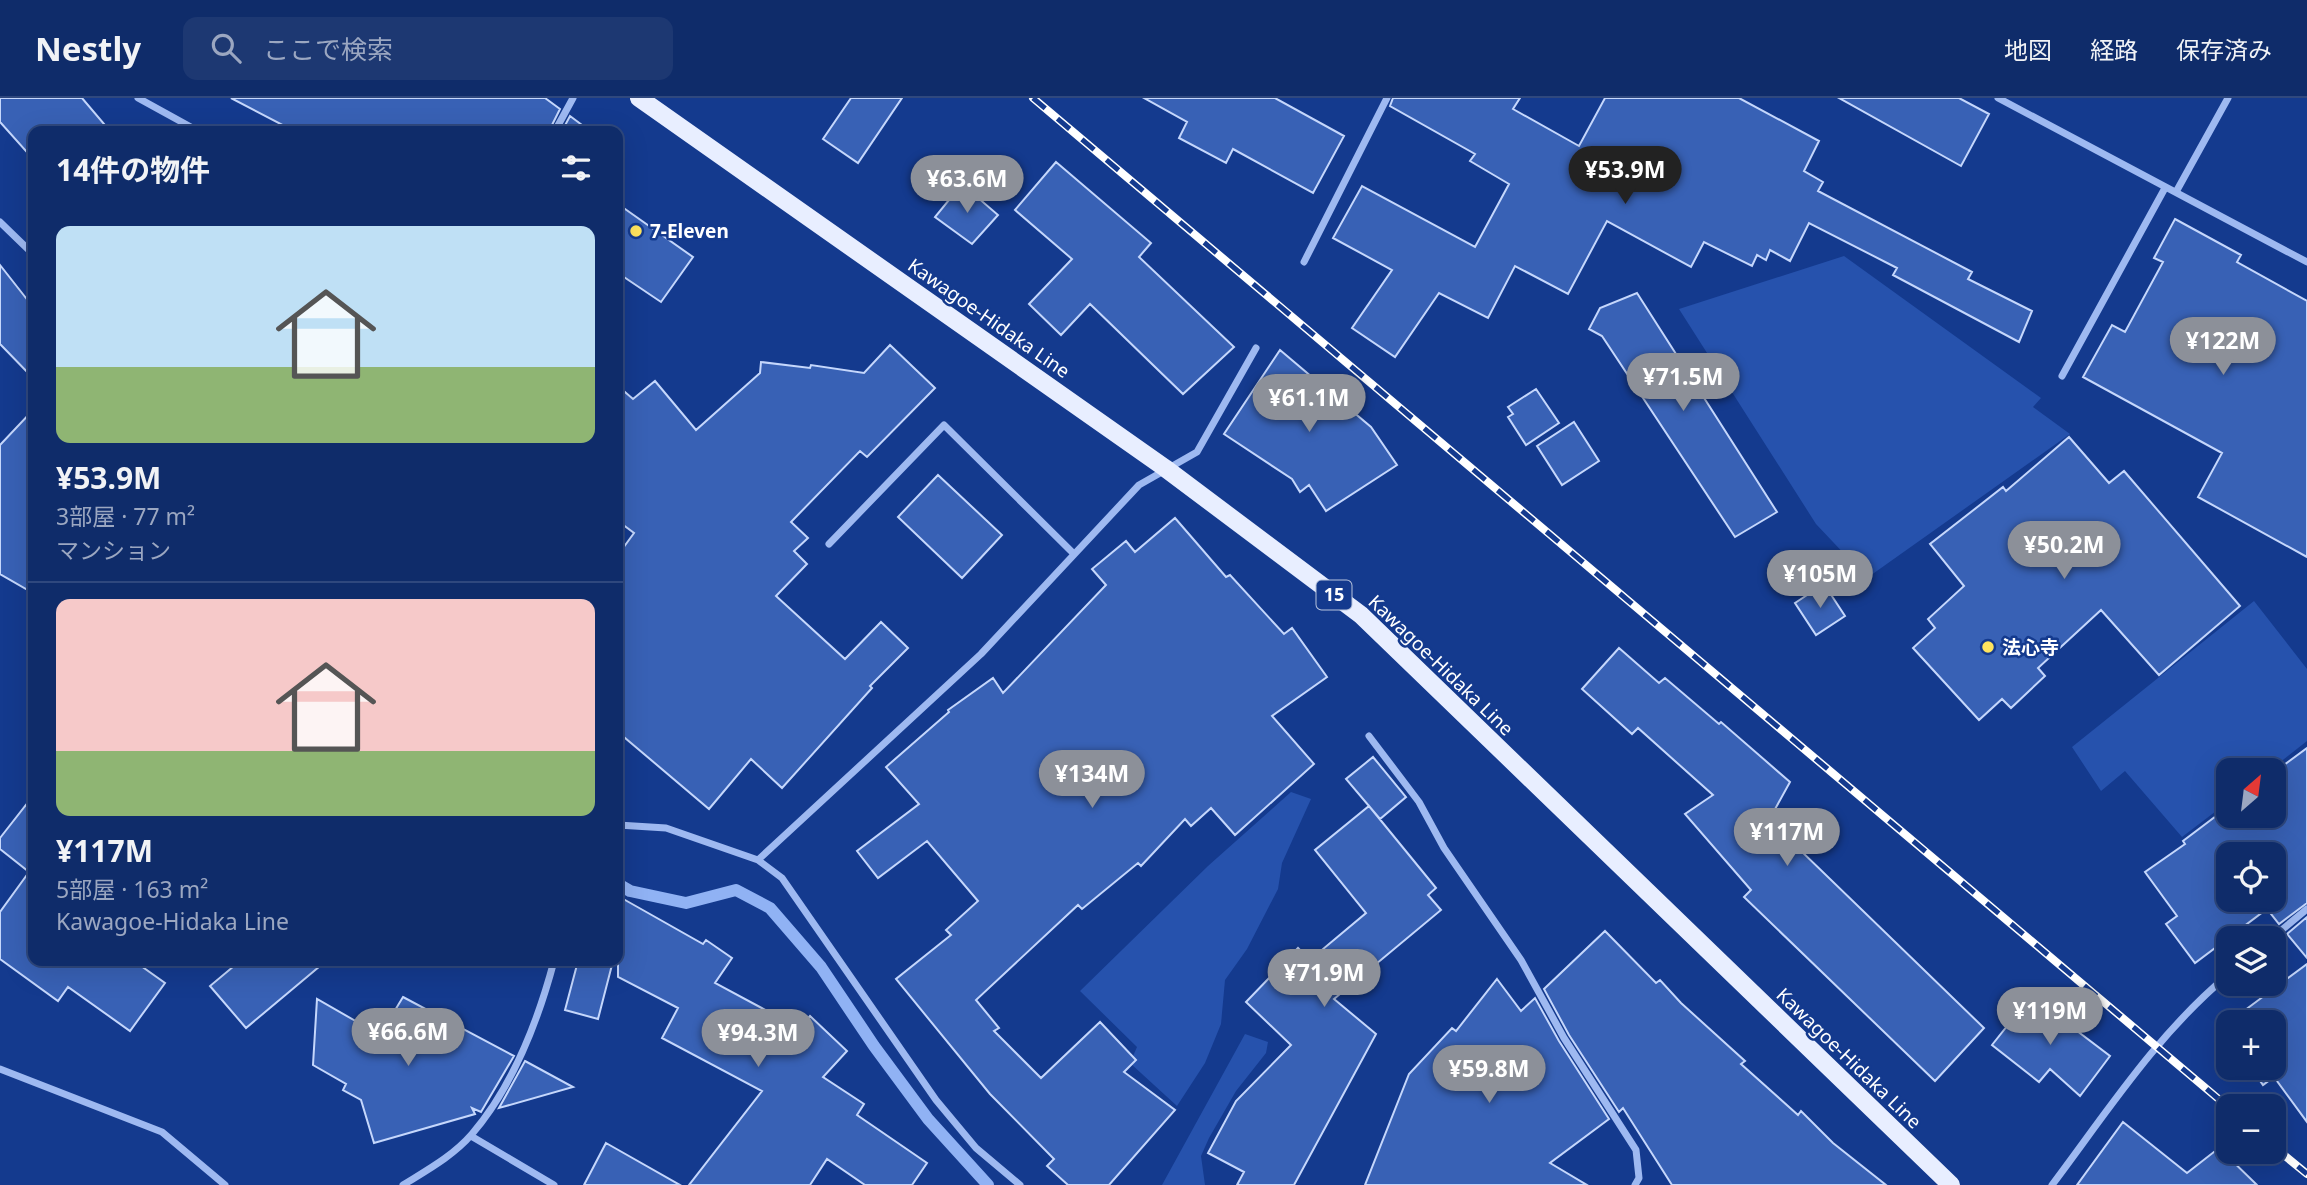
<!DOCTYPE html>
<html lang="ja">
<head>
<meta charset="utf-8">
<style>
	:root { --surface:#0f2c6a; --page:#1d3872; --text:#f1f3f6; --muted:#9ba7c1; --line:#2f487e; --accent:#8c9099 }
	body { margin:0; font-family:"Noto Sans","Noto Sans JP",sans-serif; background:var(--page); color:var(--text); height:100vh; display:flex; flex-direction:column; font-size:26px; white-space:nowrap }
	* { box-sizing:border-box; margin:0 }
	p { font-size:23px; color:var(--muted) }
	.icon { flex:none; width:38px; height:38px; fill:none; stroke:currentColor; stroke-width:2; stroke-linecap:round; stroke-linejoin:round }
	.map { position:relative; flex:1; overflow:hidden }
	.side { position:absolute; left:28px; top:28px; width:595px; height:840px; display:flex; flex-direction:column; background:var(--surface); border-radius:14px; box-shadow:0 7px 28px #0002,0 0 0 2px var(--line) }
	.side>* { flex:none }
	.needle { width:46px; rotate:28deg }
	.controls { position:absolute; left:2216px; top:660px; display:grid; gap:14px }
	.controls a { display:grid; place-items:center; width:70px; height:70px; border-radius:14px; background:var(--surface); box-shadow:0 7px 28px #0002,0 0 0 2px var(--line); font-size:35px }
	.price { position:absolute; translate:-50% -60px; padding:0 16px; border-radius:24px; background:var(--accent); color:#fff; font-size:23px; line-height:46px; filter:drop-shadow(0 2px 4px #0008) }
	.price::after { content:''; position:absolute; left:50%; top:42px; width:21px; height:16px; margin-left:-10px; background:inherit; clip-path:polygon(0 0,100% 0,50% 100%) }
	.price.selected { background:#222; color:#fff }
	ul { padding:0; list-style:none }
	li { display:grid; align-content:center; gap:14px; height:371px; padding:0 28px }
	li+li { border-top:2px solid var(--line) }
	li span { display:grid; place-items:center; height:217px; border-radius:14px; color:#555 }
	li>.icon { margin-inline-start:auto }
	span .icon { width:126px; height:126px; fill:#fffc; stroke-width:1 }
	li b { font-size:30px }
	h2 { display:flex; justify-content:space-between; align-items:center; height:84px; padding:0 28px; font-size:30px }
	header { display:flex; align-items:center; gap:42px; box-sizing:border-box; height:98px; padding:0 35px; background:var(--surface); border-bottom:2px solid var(--line) }
	header strong { font-size:33px }
	nav { display:flex; gap:38px; margin-inline-start:auto; font-size:24px }
	.search { width:490px; height:63px; background:var(--page); display:flex; align-items:center; gap:18px; box-sizing:border-box; padding:0 24px; border-radius:14px; color:var(--muted); font-size:26px }
	.map>svg:first-child { display:block }
	.green { fill:#2652ad }
	.lines { fill:none; stroke-linecap:round; stroke-linejoin:round }
	.stream { stroke:#90b2f4; stroke-width:12 }
	.building { fill:#3861b5; stroke:#c5d7fc; stroke-width:2; fill-rule:evenodd }
	.minor { stroke:#9eb9f1; stroke-width:7 }
	.primary { stroke:#e8eeff; stroke-width:18 }
	.rail-casing { stroke:#fff; stroke-width:8 }
	.rail { stroke:#143a8e; stroke-width:5; stroke-dasharray:16; stroke-linecap:butt }
	.poi-dot { fill:#ffe45e; stroke:#143a8e; stroke-width:2.5 }
	.labels { text-anchor:middle; stroke-width:5; stroke-linejoin:round; paint-order:stroke }
	.shield { fill:#143a8e; stroke:#b8c4dd; stroke-width:2 }
	.shield-label { font-size:18px; font-weight:bold; fill:#fff }
	.poi-label { font-size:19px; font-weight:bold; fill:#fff; stroke:#143a8e; text-anchor:start }
	.street-label { font-size:19px; fill:#fff; stroke:#143a8e }
</style>
</head>
<body>
<header>
<strong>Nestly</strong>
<div class="search"><svg class="icon" aria-label="search" viewBox="0 0 24 24"><circle cx="10" cy="10" r="6"/><path d="M15 15l6 6"/></svg>ここで検索</div>
<nav><a>地図</a><a>経路</a><a>保存済み</a></nav>
</header>
<div class="map">
<svg width="2307" height="1087" viewBox="0 0 2307 1087">
	<rect width="100%" height="100%" fill="#143a8e"/>
	<path class="green" d="M 1844,158 L 2041,300 L 2033,309 L 2070,336 L 1867,480 L 1816,426 L 1679,211 Z
		M 2254,503 L 2307,571 L 2307,643 L 2270,672 L 2228,672 L 2228,704 L 2182,739 L 2125,673 L 2101,693 L 2072,649 Z
		M 1291,694 L 1311,701 L 1282,765 L 1278,791 L 1247,851 L 1225,882 L 1221,926 L 1205,965 L 1177,1008 L 1130,965 L 1137,949 L 1080,893 L 1208,768 Z
		M 1245,936 L 1268,944 L 1266,955 L 1236,993 L 1209,1040 L 1201,1058 L 1205,1087 L 1162,1087 Z"/>
	<g class="lines">
		<path class="stream" d="M 618,786 L 630,793 L 686,805 L 736,792 L 770,810 L 821,869 L 874,948 L 928,1021 L 988,1087"/>
	</g>
	<path class="building" d="M 0,0 L 82,0 L 110,33 L 33,33 L 33,61 L 0,24 Z
		M 231,0 L 545,0 L 560,11 L 549,33 L 294,33 Z
		M 851,0 L 902,0 L 858,65 L 823,41 Z
		M 1144,0 L 1275,0 L 1344,38 L 1313,95 L 1233,51 L 1226,65 L 1179,40 L 1187,24 Z
		M 1393,0 L 1520,0 L 1513,11 L 1579,48 L 1605,0 L 1739,0 L 1819,43 L 1804,73 L 1823,84 L 1818,93 L 1972,174 L 1968,181 L 2032,213 L 2019,244 L 1893,177 L 1897,170 L 1809,125 L 1790,163 L 1770,152 L 1766,162 L 1757,157 L 1752,168 L 1704,144 L 1691,169 L 1607,123 L 1568,196 L 1515,168 L 1488,220 L 1439,195 L 1395,259 L 1352,230 L 1392,172 L 1333,140 L 1362,88 L 1475,149 L 1509,86 L 1470,63 L 1475,56 L 1390,8 Z
		M 1839,0 L 1959,0 L 1989,16 L 1961,68 Z
		M 570,18 L 590,33 L 562,33 Z
		M 1056,64 L 1151,145 L 1139,159 L 1234,249 L 1183,296 L 1090,206 L 1061,237 L 1029,206 L 1072,161 L 1015,112 Z
		M 962,86 L 998,117 L 972,146 L 935,119 Z
		M 618,106 L 693,159 L 661,204 L 618,175 Z
		M 2175,121 L 2241,157 L 2237,164 L 2307,203 L 2307,459 L 2198,399 L 2222,355 L 2083,279 L 2112,227 L 2125,234 L 2163,164 L 2154,160 Z
		M 0,167 L 33,209 L 33,280 L 0,246 Z
		M 1637,195 L 1777,414 L 1735,439 L 1602,238 L 1589,231 L 1600,210 Z
		M 890,247 L 935,290 L 867,359 L 860,353 L 791,424 L 808,440 L 794,453 L 807,466 L 776,498 L 845,561 L 881,524 L 908,550 L 870,588 L 872,590 L 782,690 L 751,661 L 709,711 L 618,634 L 618,457 L 634,435 L 618,423 L 618,288 L 633,301 L 655,283 L 696,332 L 760,275 L 761,264 L 810,270 L 811,267 L 864,275 Z
		M 1280,252 L 1371,329 L 1397,367 L 1326,413 L 1309,387 L 1300,394 L 1292,381 L 1224,336 Z
		M 1536,291 L 1559,325 L 1526,347 L 1508,319 L 1513,316 L 1508,309 Z
		M 33,312 L 33,495 L 0,476 L 0,347 Z
		M 1574,324 L 1599,363 L 1562,387 L 1537,348 Z
		M 2069,339 L 2109,385 L 2124,373 L 2240,508 L 2159,577 L 2101,512 L 2038,570 L 2045,578 L 2011,610 L 2002,601 L 1979,622 L 1913,550 L 1935,530 L 1928,521 L 1964,488 L 1930,446 L 2003,389 L 2006,393 Z
		M 938,377 L 1002,437 L 962,480 L 898,419 Z
		M 1175,420 L 1226,479 L 1230,477 L 1284,536 L 1292,530 L 1327,579 L 1272,618 L 1314,666 L 1235,737 L 1211,710 L 1191,728 L 1185,721 L 1141,768 L 1138,765 L 1082,811 L 1078,807 L 976,902 L 999,930 L 994,933 L 1041,980 L 1100,924 L 1136,962 L 1124,974 L 1175,1012 L 1109,1087 L 1068,1087 L 1047,1068 L 1054,1061 L 990,996 L 896,881 L 951,837 L 946,832 L 978,803 L 927,743 L 878,780 L 857,753 L 919,706 L 886,669 L 949,614 L 948,612 L 993,580 L 1003,595 L 1106,487 L 1092,471 L 1126,443 L 1135,454 Z
		M 1824,486 L 1845,518 L 1816,537 L 1795,505 Z
		M 1619,550 L 1659,585 L 1665,580 L 1719,626 L 1721,624 L 1790,684 L 1769,722 L 1984,930 L 1935,983 L 1744,799 L 1751,792 L 1685,716 L 1713,697 L 1638,630 L 1632,636 L 1582,591 Z
		M 2307,650 L 2307,805 L 2279,826 L 2267,811 L 2195,865 L 2166,826 L 2177,818 L 2145,774 L 2185,746 L 2183,743 L 2228,709 L 2228,718 L 2273,718 L 2273,675 ZM 2228,756 L 2273,756 L 2273,802 L 2228,802 Z
		M 1373,659 L 1406,699 L 1380,721 L 1346,681 Z
		M 33,698 L 33,863 L 134,863 L 165,885 L 130,933 L 68,889 L 58,903 L 0,861 L 0,814 L 29,774 L 0,751 L 0,740 Z
		M 1369,708 L 1436,790 L 1428,797 L 1441,812 L 1334,901 L 1376,936 L 1294,1087 L 1237,1087 L 1244,1074 L 1208,1055 L 1236,1003 L 1291,947 L 1246,904 L 1298,850 L 1310,862 L 1366,815 L 1315,752 Z
		M 618,798 L 703,846 L 706,842 L 732,860 L 715,885 L 799,930 L 810,918 L 847,953 L 823,979 L 864,1006 L 857,1017 L 927,1065 L 912,1087 L 865,1087 L 827,1061 L 810,1087 L 689,1087 L 762,993 L 662,940 L 678,910 L 618,879 Z
		M 2307,819 L 2307,860 L 2287,836 Z
		M 1605,833 L 1656,885 L 1660,882 L 1681,905 L 1745,963 L 1741,966 L 1798,1017 L 1801,1013 L 1833,1045 L 1886,1087 L 1672,1087 L 1623,1010 L 1619,1014 L 1569,937 L 1544,891 Z
		M 240,863 L 326,863 L 246,930 L 210,888 Z
		M 578,863 L 613,863 L 598,921 L 565,912 Z
		M 2307,866 L 2307,1024 L 2274,979 L 2263,987 L 2251,970 L 2273,970 L 2273,924 L 2229,924 Z
		M 1497,881 L 1521,913 L 1535,900 L 1559,943 L 1609,1021 L 1550,1065 L 1587,1087 L 1365,1087 L 1409,976 L 1452,930 L 1456,933 Z
		M 2031,898 L 2110,958 L 2080,998 L 2050,971 L 2039,984 L 1992,947 Z
		M 403,899 L 514,958 L 481,1014 L 472,1010 L 475,1016 L 374,1045 L 361,1002 L 343,992 L 346,986 L 313,967 L 317,901 L 380,937 Z
		M 525,963 L 573,989 L 499,1010 Z
		M 2123,1024 L 2187,1075 L 2219,1050 L 2257,1087 L 2077,1087 Z
		M 606,1045 L 680,1087 L 584,1087 Z"/>
	<g class="lines">
		<path class="minor" d="M 138,0 L 198,33
			M 1998,0 L 2307,164
			M 555,33 L 573,0
			M 2176,94 L 2228,0
			M 0,124 L 33,156
			M 1304,164 L 1387,0
			M 2062,278 L 2165,90
			M 829,446 L 944,327 L 1074,456
			M 1369,638 L 1419,704 L 1444,750 L 1521,862 L 1564,940 L 1636,1052 L 1639,1080 L 1635,1087
			M 618,727 L 666,730 L 758,762 L 782,780 L 936,1002 L 976,1050 L 1020,1087
			M 758,762 L 981,556 L 1139,387 L 1197,354 L 1256,250
			M 2272,840 L 2307,811
			M 0,971 L 162,1034 L 225,1087
			M 471,1038 L 554,1087
			M 403,1087 C 427,1072 453,1058 472,1036 C 513,988 538,923 554,863
			M 2052,1087 C 2107,1014 2157,936 2228,877"/>
		<path class="primary" d="M 639,0 L 1165,370 L 1361,517 L 1951,1087"/>
		<g class="rail-casing">
			<path id="rail" d="M 1033,0 L 2228,1009
				M 2273,1048 L 2307,1076"/>
		</g>
		<use href="#rail" class="rail"/>
	</g>
	<g class="poi-dot">
		<circle cx="636" cy="133" r="7"/>
		<circle cx="1988" cy="549" r="7"/>
	</g>
	<g class="labels">
		<rect class="shield" x="1316.5" y="482.5" width="35" height="29" rx="5"/>
		<g class="shield-label">
			<text x="1334" y="503">15</text>
		</g>
		<g class="poi-label">
			<text x="650" y="140">7-Eleven</text>
			<text x="2002" y="556">法心寺</text>
		</g>
		<g class="street-label">
			<text transform="translate(989 220) rotate(35)" y="7">Kawagoe-Hidaka Line</text>
			<text transform="translate(1441 567) rotate(44)" y="7">Kawagoe-Hidaka Line</text>
			<text transform="translate(1849 960) rotate(44)" y="7">Kawagoe-Hidaka Line</text>
		</g>
	</g>
</svg>
<div class="controls">
<a><svg class="needle" viewBox="-14 -14 28 28"><path d="M0-13l5 13h-10z" fill="#e53935"/><path d="M0 13l5-13h-10z" fill="#9ba7c1"/></svg></a>
<a><svg class="icon" aria-label="locate" viewBox="0 0 24 24"><circle cx="12" cy="12" r="6"/><path d="M12 2v4M12 18v4M2 12h4M18 12h4"/></svg></a>
<a><svg class="icon" aria-label="layers" viewBox="0 0 24 24"><path d="M12 4l9 5-9 5-9-5zM3 14l9 5 9-5"/></svg></a>
<a>+</a>
<a>−</a>
</div>
<b class="price selected" style="left:1625px;top:108px">¥53.9M</b>
<b class="price" style="left:967px;top:117px">¥63.6M</b>
<b class="price" style="left:2223px;top:279px">¥122M</b>
<b class="price" style="left:1683px;top:315px">¥71.5M</b>
<b class="price" style="left:1309px;top:336px">¥61.1M</b>
<b class="price" style="left:2064px;top:483px">¥50.2M</b>
<b class="price" style="left:1820px;top:512px">¥105M</b>
<b class="price" style="left:1092px;top:712px">¥134M</b>
<b class="price" style="left:1787px;top:770px">¥117M</b>
<b class="price" style="left:1324px;top:911px">¥71.9M</b>
<b class="price" style="left:2050px;top:949px">¥119M</b>
<b class="price" style="left:408px;top:970px">¥66.6M</b>
<b class="price" style="left:758px;top:971px">¥94.3M</b>
<b class="price" style="left:1489px;top:1007px">¥59.8M</b>
<section class="side">
<h2>14件の物件<svg class="icon" aria-label="filters" viewBox="0 0 24 24"><path d="M4 7h16M4 17h16"/><circle cx="9" cy="7" r="2"/><circle cx="15" cy="17" r="2"/></svg></h2>
<ul>
<li><span style="background:linear-gradient(#bfe0f5 65%,#8fb573 0)"><svg class="icon" aria-label="home" viewBox="0 0 24 24"><path d="M3 11l9-7 9 7M6 9v11h12V9"/></svg></span><div><b>¥53.9M</b><p>3部屋 · 77 m²</p><p>マンション</p></div></li>
<li><span style="background:linear-gradient(#f6c9c9 70%,#8fb573 0)"><svg class="icon" aria-label="home" viewBox="0 0 24 24"><path d="M3 11l9-7 9 7M6 9v11h12V9"/></svg></span><div><b>¥117M</b><p>5部屋 · 163 m²</p><p>Kawagoe-Hidaka Line</p></div></li>
</ul>
</section>
</div>
</body>
</html>
